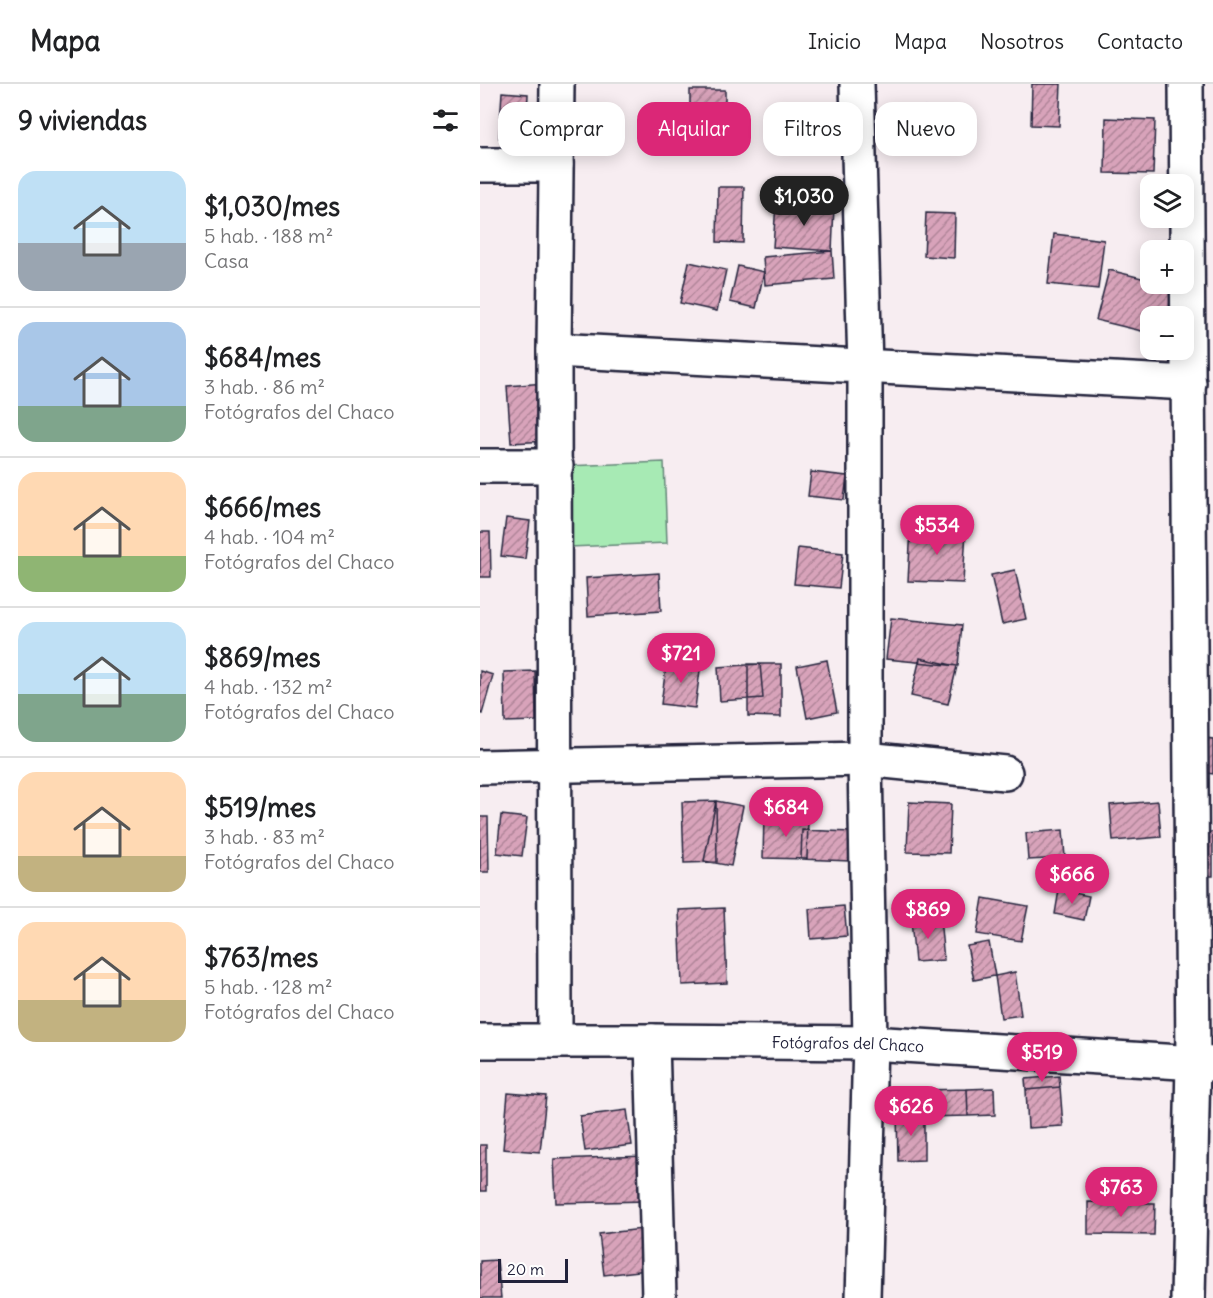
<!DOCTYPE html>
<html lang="es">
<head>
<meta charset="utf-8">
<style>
	:root { --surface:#fff; --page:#f2f2f2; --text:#202124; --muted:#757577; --line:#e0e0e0; --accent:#db2777 }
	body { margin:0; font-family:Delius,sans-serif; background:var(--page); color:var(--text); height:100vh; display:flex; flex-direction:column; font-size:22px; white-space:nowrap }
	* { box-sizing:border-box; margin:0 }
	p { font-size:20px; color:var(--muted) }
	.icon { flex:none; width:33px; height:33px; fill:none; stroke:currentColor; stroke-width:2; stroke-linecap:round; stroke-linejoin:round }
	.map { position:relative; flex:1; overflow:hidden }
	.drawer { display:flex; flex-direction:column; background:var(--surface); width:480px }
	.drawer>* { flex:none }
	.guide { position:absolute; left:18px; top:18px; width:570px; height:54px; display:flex; gap:12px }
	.fabs { position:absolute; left:660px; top:90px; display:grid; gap:12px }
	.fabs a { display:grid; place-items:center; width:54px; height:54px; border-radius:12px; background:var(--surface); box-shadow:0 3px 15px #0003; font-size:30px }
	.scale { position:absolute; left:18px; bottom:15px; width:70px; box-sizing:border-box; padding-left:6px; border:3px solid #22223b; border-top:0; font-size:16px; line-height:21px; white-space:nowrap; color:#22223b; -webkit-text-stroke:4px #fff; paint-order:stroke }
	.price { position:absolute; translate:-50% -51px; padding:0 14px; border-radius:21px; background:var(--accent); color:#fff; font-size:20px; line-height:39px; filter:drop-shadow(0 2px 3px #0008) }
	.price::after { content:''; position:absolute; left:50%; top:36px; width:18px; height:14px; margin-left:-9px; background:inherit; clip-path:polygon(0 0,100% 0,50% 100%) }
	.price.on { background:#222; color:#fff }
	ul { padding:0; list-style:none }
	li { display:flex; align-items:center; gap:18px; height:150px; padding:0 18px }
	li+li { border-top:2px solid var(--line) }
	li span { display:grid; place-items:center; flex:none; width:168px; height:120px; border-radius:18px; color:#555 }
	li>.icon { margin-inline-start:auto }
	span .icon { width:72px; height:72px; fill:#fffc; stroke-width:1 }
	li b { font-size:26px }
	h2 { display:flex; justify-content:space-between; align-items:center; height:72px; padding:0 18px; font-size:26px }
	.pill { padding:0 21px; border-radius:18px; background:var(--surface); box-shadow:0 3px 15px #0003; font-size:21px; line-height:54px }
	.pill.on { background:var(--accent); color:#fff }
	header { display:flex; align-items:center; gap:36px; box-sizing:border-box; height:84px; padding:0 30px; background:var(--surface); border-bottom:2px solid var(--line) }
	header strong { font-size:28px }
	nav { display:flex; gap:33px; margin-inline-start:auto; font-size:21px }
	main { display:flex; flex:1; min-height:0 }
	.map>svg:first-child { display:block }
	.green { fill:#a7eab4; stroke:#648678; stroke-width:1.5 }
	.building { fill:url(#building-hatch); stroke:#22223b; stroke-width:1.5 }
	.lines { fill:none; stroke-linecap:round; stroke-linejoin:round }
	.minor-casing { stroke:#22223b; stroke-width:38 }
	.minor { stroke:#fff; stroke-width:33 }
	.labels { text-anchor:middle; stroke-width:6; stroke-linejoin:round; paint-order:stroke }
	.street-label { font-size:16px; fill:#22223b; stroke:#fff }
</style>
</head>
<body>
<header>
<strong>Mapa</strong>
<nav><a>Inicio</a><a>Mapa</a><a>Nosotros</a><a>Contacto</a></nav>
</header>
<main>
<section class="drawer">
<h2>9 viviendas<svg class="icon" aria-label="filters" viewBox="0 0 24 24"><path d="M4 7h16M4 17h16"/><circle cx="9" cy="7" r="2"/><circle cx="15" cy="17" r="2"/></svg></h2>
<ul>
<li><span style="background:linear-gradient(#bfe0f5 60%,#9aa5b1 0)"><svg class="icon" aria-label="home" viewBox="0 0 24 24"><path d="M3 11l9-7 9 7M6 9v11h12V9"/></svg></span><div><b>$1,030/mes</b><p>5 hab. · 188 m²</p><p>Casa</p></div></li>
<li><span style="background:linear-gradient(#a9c7e8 70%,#7fa58c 0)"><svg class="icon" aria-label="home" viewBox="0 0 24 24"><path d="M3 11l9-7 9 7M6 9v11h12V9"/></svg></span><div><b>$684/mes</b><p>3 hab. · 86 m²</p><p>Fotógrafos del Chaco</p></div></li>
<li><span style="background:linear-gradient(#ffd9b3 70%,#8fb573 0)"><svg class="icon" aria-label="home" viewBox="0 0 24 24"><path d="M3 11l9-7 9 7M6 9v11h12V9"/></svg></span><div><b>$666/mes</b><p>4 hab. · 104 m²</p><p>Fotógrafos del Chaco</p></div></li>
<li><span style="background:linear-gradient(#bfe0f5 60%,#7fa58c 0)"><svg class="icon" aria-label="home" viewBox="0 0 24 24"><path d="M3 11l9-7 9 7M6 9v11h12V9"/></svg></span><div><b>$869/mes</b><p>4 hab. · 132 m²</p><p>Fotógrafos del Chaco</p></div></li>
<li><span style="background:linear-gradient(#ffd9b3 70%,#c2b280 0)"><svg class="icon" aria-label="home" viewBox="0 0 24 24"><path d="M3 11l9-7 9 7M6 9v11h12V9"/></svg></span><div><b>$519/mes</b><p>3 hab. · 83 m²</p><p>Fotógrafos del Chaco</p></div></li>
<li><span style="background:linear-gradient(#ffd9b3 65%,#c2b280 0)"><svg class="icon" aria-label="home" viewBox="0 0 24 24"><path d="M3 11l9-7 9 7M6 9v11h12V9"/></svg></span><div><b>$763/mes</b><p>5 hab. · 128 m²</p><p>Fotógrafos del Chaco</p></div></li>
</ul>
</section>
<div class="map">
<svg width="733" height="1214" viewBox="0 0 733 1214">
	<defs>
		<pattern id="building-hatch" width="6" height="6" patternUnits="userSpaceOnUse" patternTransform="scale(1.5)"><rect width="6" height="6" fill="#d8a3ba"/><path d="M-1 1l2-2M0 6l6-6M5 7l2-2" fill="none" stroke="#af8498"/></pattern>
	</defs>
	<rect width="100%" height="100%" fill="#f7edf1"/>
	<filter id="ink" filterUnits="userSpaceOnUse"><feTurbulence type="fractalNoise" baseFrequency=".0167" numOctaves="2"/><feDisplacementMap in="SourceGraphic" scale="12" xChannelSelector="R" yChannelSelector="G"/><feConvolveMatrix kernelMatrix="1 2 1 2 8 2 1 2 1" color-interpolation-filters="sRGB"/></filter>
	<g filter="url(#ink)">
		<path class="green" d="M 184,378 L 187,459 L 89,463 L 86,382 Z"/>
		<path class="building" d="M 552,0 L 581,0 L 579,42 L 551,41 Z
			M 210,6 L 245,6 L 245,42 L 210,42 Z
			M 22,8 L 48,10 L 46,56 L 19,54 Z
			M 427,23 L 479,25 L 479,53 L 426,51 Z
			M 626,34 L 675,36 L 673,90 L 625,89 Z
			M 238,103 L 264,103 L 263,159 L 237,158 Z
			M 296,120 L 354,123 L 352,167 L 293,163 Z
			M 446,129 L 475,130 L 474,174 L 444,172 Z
			M 574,150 L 624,156 L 618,205 L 568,200 Z
			M 352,167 L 354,195 L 285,201 L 283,173 Z
			M 209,178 L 246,186 L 237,227 L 200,219 Z
			M 258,182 L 284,188 L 276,224 L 250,218 Z
			M 629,186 L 670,196 L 670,200 L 687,200 L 700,203 L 693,232 L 670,232 L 670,249 L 616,236 Z
			M 65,299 L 68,357 L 31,359 L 27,302 Z
			M 331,388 L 367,392 L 364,416 L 328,412 Z
			M 26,434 L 50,437 L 45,475 L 21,472 Z
			M 431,444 L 486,446 L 483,499 L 428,497 Z
			M 0,448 L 10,448 L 11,493 L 0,493 Z
			M 318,464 L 363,469 L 359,504 L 314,500 Z
			M 535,486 L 546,535 L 522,540 L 511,491 Z
			M 179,489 L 181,527 L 108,532 L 106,494 Z
			M 411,534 L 482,541 L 478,582 L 406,575 Z
			M 440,574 L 477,582 L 468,620 L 431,612 Z
			M 187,575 L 221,579 L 215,624 L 181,620 Z
			M 347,576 L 357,628 L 327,634 L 317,582 Z
			M 268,580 L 301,580 L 301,633 L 268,632 Z
			M 280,580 L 283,614 L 240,617 L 238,583 Z
			M 0,587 L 13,591 L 2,630 L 0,629 Z
			M 55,587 L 56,637 L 25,638 L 24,588 Z
			M 726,654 L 733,655 L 733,690 L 720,688 Z
			M 236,717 L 237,778 L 204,779 L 202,718 Z
			M 236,717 L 263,722 L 251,782 L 224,777 Z
			M 678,717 L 681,753 L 633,757 L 630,721 Z
			M 429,718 L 471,720 L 469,769 L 427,768 Z
			M 21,731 L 47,734 L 42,772 L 17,769 Z
			M 284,732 L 328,733 L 327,775 L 283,774 Z
			M 0,733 L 8,733 L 9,788 L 0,788 Z
			M 322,746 L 371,748 L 370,777 L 321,775 Z
			M 583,746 L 585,774 L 548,776 L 546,749 Z
			M 725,748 L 733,748 L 733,792 L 727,792 Z
			M 579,806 L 609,812 L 604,836 L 575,830 Z
			M 503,814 L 548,822 L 541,857 L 497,850 Z
			M 364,822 L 367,852 L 331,855 L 329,825 Z
			M 244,824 L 247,899 L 202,901 L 199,826 Z
			M 460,834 L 464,876 L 435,878 L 431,837 Z
			M 509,858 L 515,892 L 494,896 L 487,862 Z
			M 535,888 L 541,931 L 521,934 L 515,892 Z
			M 579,992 L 580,1003 L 546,1006 L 545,995 Z
			M 580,1003 L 583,1042 L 548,1044 L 546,1006 Z
			M 514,1004 L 515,1031 L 488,1032 L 487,1005 Z
			M 487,1005 L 488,1032 L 444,1033 L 443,1006 Z
			M 28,1009 L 66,1012 L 60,1068 L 23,1065 Z
			M 147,1026 L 152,1061 L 105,1067 L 100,1032 Z
			M 417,1029 L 444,1029 L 444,1076 L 418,1077 Z
			M 0,1061 L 6,1061 L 6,1107 L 0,1107 Z
			M 167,1072 L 168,1117 L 76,1119 L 74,1075 Z
			M 608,1118 L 675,1119 L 674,1151 L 608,1150 Z
			M 171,1144 L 176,1185 L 124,1191 L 119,1150 Z
			M 17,1176 L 21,1214 L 0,1214 L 0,1177 Z"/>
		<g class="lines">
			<g class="minor-casing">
				<g id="minor">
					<path d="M 377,0 L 385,283 L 385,675 L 390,959 L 383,1214"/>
					<path d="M 706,0 L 713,978 L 708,1214"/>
					<path d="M 0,81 L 76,81"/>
					<path d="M 74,266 L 709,299"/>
					<path d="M 0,382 L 76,382"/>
					<path d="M 0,683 L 385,675 L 525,689"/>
					<path id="s1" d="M 0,957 L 172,957 L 390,959 L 733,980"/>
					<path d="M 75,957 L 74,266 L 77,0"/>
					<path d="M 172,957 L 179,1214"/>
				</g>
			</g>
			<use href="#minor" class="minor"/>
		</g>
	</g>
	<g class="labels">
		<g class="street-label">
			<text dy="6" stroke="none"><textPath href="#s1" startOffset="368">Fotógrafos del Chaco</textPath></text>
		</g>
	</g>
</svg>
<div class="fabs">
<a><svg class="icon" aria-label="layers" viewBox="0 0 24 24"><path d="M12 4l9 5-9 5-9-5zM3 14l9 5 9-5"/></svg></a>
<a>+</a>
<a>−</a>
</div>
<div class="scale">20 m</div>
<b class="price on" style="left:324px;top:143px">$1,030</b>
<b class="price" style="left:457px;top:472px">$534</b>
<b class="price" style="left:201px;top:600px">$721</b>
<b class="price" style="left:306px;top:754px">$684</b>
<b class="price" style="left:592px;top:821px">$666</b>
<b class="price" style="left:448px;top:856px">$869</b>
<b class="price" style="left:562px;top:999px">$519</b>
<b class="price" style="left:431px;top:1053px">$626</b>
<b class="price" style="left:641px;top:1134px">$763</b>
<div class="guide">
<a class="pill">Comprar</a>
<a class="pill on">Alquilar</a>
<a class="pill">Filtros</a>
<a class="pill">Nuevo</a>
</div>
</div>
</main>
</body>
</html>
